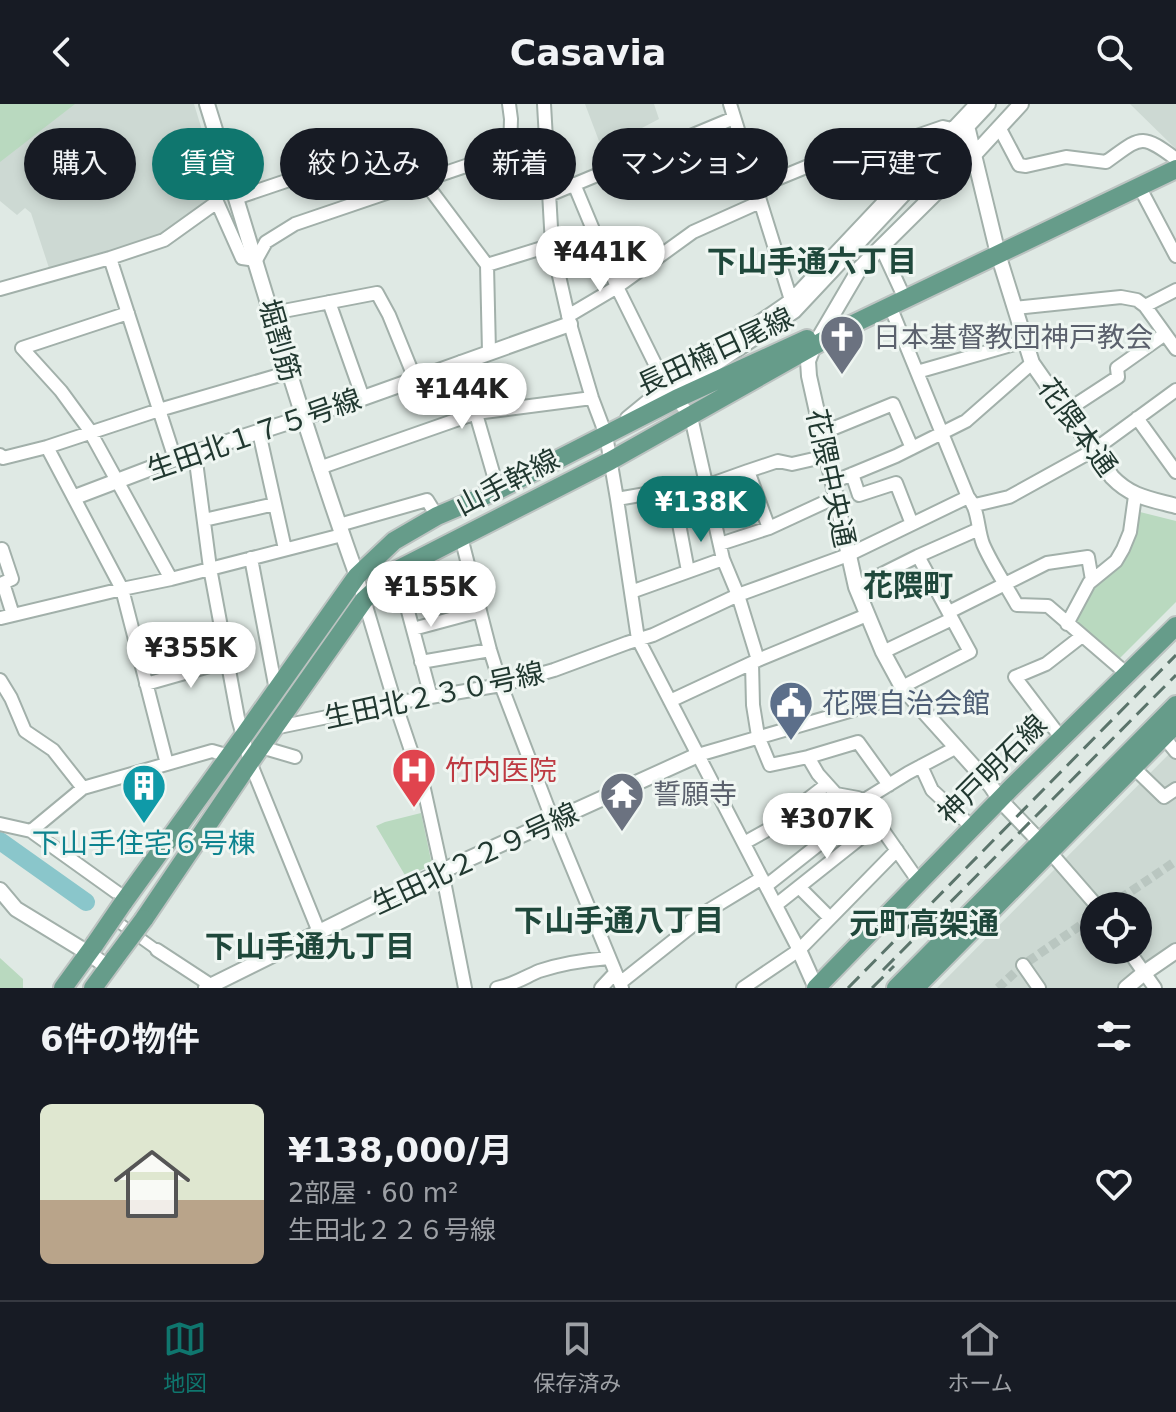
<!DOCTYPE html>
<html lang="ja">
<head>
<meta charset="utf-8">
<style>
	:root { --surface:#171b24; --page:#242831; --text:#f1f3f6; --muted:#9ea1a6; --line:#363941; --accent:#0f766e }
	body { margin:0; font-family:"DejaVu Sans","Noto Sans JP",sans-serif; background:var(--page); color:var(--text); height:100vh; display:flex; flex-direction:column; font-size:30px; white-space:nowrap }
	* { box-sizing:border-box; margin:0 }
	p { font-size:26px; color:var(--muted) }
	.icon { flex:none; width:44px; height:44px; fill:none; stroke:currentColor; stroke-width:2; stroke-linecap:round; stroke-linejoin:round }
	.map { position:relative; height:884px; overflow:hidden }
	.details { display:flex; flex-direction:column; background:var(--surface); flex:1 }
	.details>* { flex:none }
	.guide { position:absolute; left:24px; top:24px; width:1128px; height:72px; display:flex; gap:16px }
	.buttons { position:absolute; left:1080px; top:788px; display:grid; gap:16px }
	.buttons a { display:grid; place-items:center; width:72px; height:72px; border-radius:50%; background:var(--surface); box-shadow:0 4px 12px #0003; font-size:40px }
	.price { position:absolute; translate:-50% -68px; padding:0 18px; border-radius:28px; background:#fff; color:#222; font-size:26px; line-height:52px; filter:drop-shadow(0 2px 4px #0008) }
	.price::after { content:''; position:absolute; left:50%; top:48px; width:24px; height:18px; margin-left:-12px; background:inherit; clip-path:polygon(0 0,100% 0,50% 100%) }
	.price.current { background:var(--accent); color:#fff }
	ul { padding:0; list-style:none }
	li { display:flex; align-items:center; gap:24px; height:200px; padding:0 40px }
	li+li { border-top:2px solid var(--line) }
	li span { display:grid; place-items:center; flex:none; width:224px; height:160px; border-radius:12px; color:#555 }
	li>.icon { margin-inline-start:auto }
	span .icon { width:96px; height:96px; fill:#fffc; stroke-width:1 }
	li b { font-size:34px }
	h2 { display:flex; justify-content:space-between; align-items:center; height:96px; padding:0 40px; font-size:34px }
	.chip { padding:0 28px; border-radius:36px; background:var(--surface); box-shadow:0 4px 12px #0003; font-size:28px; line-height:72px }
	.chip.current { background:var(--accent); color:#fff }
	header { display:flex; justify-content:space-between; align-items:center; height:104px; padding:0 40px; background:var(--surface); font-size:36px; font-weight:700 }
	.menu { display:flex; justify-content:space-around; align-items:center; height:112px; border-top:2px solid var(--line); background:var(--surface); font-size:22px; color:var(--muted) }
	.menu a { display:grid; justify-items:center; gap:4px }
	.menu .current { color:var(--accent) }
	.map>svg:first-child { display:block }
	.built { fill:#cdd9d3; fill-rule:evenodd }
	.green { fill:#b9d9bf }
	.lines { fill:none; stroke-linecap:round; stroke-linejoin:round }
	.river { stroke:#8ac6cb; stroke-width:18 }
	.pedestrian-tunnel { stroke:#b9c6c0; stroke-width:9; stroke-dasharray:9 4.5; stroke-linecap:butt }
	.pedestrian-casing { stroke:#a2b0aa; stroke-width:13 }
	.minor-casing { stroke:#a2b0aa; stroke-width:16 }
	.tertiary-casing { stroke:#a2b0aa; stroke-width:18 }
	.primary-casing { stroke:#bcc3c1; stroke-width:22 }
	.pedestrian { stroke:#fff; stroke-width:9 }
	.minor { stroke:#fff; stroke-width:12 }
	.tertiary { stroke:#fff; stroke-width:14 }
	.primary { stroke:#669c8a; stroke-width:18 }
	.rail { stroke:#5b746b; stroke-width:3; stroke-dasharray:16 8; stroke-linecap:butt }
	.primary-bridge-casing { stroke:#bcc3c1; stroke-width:22; stroke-linecap:butt }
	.primary-bridge { stroke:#669c8a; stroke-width:18 }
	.labels { text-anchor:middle; stroke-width:6; stroke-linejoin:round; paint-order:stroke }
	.worship-label { font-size:28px; fill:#5b616d; stroke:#eff6f2; text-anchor:start }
	.street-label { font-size:28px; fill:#213830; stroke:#eff6f2 }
	.service-label { font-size:28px; fill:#4e5e75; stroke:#eff6f2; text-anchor:start }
	.health-label { font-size:28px; fill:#be3a42; stroke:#eff6f2; text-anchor:start }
	.culture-label { font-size:28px; fill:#0d838f; stroke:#eff6f2 }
	.neighbourhood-label { font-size:30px; font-weight:bold; fill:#1f483b; stroke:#eff6f2 }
</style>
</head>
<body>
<header><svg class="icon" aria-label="back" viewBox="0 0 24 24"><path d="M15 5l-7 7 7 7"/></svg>Casavia<svg class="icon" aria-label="search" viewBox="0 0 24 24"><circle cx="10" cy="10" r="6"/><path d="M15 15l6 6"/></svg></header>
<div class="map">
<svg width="1176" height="884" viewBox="0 0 1176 884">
	<rect width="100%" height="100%" fill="#dfe9e4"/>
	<path class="built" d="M 67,0 L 194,0 L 221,88 L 168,130 L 49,164 L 31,109 L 25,104 L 17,111 L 0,97 L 0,46 Z
		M 585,0 L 654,0 L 659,15 L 602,45 Z
		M 1130,0 L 1176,0 L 1176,45 Z
		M 1176,643 L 1176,842 L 1130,873 L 1117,884 L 937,884 ZM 1094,802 L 1138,802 L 1138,846 L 1094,846 Z"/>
	<path class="green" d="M 0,0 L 75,0 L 0,58 Z
		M 1140,408 L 1176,417 L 1176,498 L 1117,557 L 1071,519 L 1089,484 L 1136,423 Z
		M 421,709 L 432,761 L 406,773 L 376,722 L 385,718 Z
		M 0,854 L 23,875 L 23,884 L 0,884 Z"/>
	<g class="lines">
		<path class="river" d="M 0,737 L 86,798"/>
		<path class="pedestrian-tunnel" d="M 1109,802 L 1176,757
			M 998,884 L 1023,861 L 1094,812"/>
		<g class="pedestrian-casing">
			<path id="pedestrian" d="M 111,813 L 157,846"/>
		</g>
		<g class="minor-casing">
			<path id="minor" d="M 509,0 L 511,15 L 510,47
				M 544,0 L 552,141 L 570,220 L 592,294 L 606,331 L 617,395 L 638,535 L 799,846
				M 730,0 L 791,196
				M 999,23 L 1019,61 L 1026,62 L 1066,53 L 1106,58 C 1141,33 1140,28 1176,55
				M 424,77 L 487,161 L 489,248
				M 574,80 L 617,183 L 666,282 L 691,313 L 723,455 L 738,491 L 758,556
				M 755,84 L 828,54 L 885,43 L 943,23 L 952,25
				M 1140,84 L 1176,152
				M 549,91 L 734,14
				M 236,94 L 384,44 L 400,84
				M 881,143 L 905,195
				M 110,154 L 175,355
				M 487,161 L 552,141
				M 0,185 L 110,154 L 164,136 L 217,98 L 242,154 L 256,156 L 266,138 L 295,120 L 510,47 L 545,38
				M 329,198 L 363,294
				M 890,202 L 968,393 C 979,406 977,424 983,440 C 992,461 1006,481 1017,501 L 1048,502 L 1127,570
				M 1145,202 L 1176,245
				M 1015,204 L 1121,193 L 1137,196 L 1145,202 L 1176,186
				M 128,209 L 22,244 L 61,287 L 88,324 L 171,475
				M 273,209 L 377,189 L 389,211 L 415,275
				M 568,212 L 617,183 L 693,128 L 760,98
				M 461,258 L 498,386
				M 917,268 L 1025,237
				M 1066,307 L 1118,273 L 1117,264 L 1165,230
				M 627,314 L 666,282 L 791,196 L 976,0
				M 1137,314 L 1176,368
				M 259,328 L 285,445
				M 822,329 L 893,300 L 912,344
				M 47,343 L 122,485 L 167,660
				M 195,350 L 210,464 L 238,614 L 250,658 L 319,828
				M 0,351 L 3,354 L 47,343 L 159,306 L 290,268
				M 319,364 L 476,309 L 592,294
				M 748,367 L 778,357 L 792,360 L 827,352
				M 852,370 L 859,391 L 896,379 L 912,420
				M 833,378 L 896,352 L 966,317 L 1032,259
				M 672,383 L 688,467
				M 617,395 L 646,390 L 672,383 L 706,382 L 748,367 L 769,424
				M 975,401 L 1009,393 L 1094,346 L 1176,286
				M 204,416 L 275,400
				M 339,421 L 427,396 L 437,412
				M 461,433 L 490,546 L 501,581 L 553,717 L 622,884
				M 720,440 L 769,424 L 836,393
				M 0,446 L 2,445 L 12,475 L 3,479 L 13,511
				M 251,454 L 276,586
				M 397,466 L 431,593
				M 357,472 L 395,599 L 424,685 L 442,767 L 465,884
				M 856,483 L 918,452 L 979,425
				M 631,488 L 723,455
				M 949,508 L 1047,459 L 1088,453 L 1092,476
				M 1,514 L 122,485 L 171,475 L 342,431
				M 1067,520 L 1089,479 L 1116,457 L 1123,445 L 1130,428 L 1135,392
				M 413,525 L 480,507
				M 883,548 L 952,515
				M 421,558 L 490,546
				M 752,559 L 753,601 L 758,632 L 770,661 L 808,653 L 858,638 L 889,681
				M 0,576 L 11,594 L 25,627 L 53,646 L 83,684
				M 146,580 L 227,557
				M 902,583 L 970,548 L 918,452
				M 670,597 L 758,556 L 867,511
				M 274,624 L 395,599 L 501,581 L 554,566 L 627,539 L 653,531 L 738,491 L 848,451 L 968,393
				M 1163,632 L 1176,648
				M 1062,635 L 1015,573 L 1046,560 L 1082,532
				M 261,643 L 295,653
				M 698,651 L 908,590
				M 808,653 L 818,670 L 836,690 L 858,694 L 861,698 L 908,669 L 957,643
				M 921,662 L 932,686 L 973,724
				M 1133,663 L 1164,693 L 1176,685
				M 875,715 L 919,778
				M 0,720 L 31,727 L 126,795
				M 31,727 L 83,684 L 212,647 L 229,652
				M 744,739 L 769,725 L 826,681
				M 1050,748 L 1097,802
				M 766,782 L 866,703
				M 799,783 L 830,814
				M 776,801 L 878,720
				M 157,846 L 212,882
				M 1128,846 L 1155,884
				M 1023,861 L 1039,884
				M 620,879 L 693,821 L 691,817 L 762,774
				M 497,884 C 513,881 525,873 539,867 C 563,859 584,856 609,854
				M 601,884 L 615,869
				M 743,884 L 799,846 L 897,746"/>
		</g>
		<g class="tertiary-casing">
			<path id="tertiary" d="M 207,0 C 256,157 301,316 357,472
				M 1021,0 L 973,52 L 860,164 L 813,244 L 808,257 L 809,272 L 856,483 L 883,548 L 902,583 L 991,682 L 1001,697 L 1047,745
				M 967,22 L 998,150 L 1032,259 L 1112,373 C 1131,393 1150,395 1176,402
				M 652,299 L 697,272 L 794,207 L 988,0
				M 75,393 L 175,355 L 363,294 L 570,220
				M 0,786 L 16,805 L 88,849 L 108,863
				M 799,846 L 816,884
				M 206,884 L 442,767 L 698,651
				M 1126,884 L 1144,869 L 1176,847"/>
		</g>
		<g class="primary-casing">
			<path id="primary" d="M 123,799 L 243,633 L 357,472 L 394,437 L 437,412 L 498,386 L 676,295 L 807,235
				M 144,815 L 250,658 L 364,496 L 397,466 L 610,357 L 851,221 L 1176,65
				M 63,884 L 95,840
				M 93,884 L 115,854
				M 816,884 L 1011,684 L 1176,522
				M 896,884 L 1176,601
				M 915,884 L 1176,620"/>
		</g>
		<use href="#pedestrian" class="pedestrian"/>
		<use href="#minor" class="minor"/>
		<use href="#tertiary" class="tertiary"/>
		<use href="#primary" class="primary"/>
		<path class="rail" d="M 883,866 L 1176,571
			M 848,884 L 1176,551
			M 872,884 L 894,862"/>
		<g class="primary-bridge-casing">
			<path id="primary-bridge" d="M 95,840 L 123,799
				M 115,854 L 144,815"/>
		</g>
		<use href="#primary-bridge" class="primary-bridge"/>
	</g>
	<defs>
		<g id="church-pin" transform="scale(2.3)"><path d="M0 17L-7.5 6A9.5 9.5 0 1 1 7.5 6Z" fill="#6b7280" stroke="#eff6f2"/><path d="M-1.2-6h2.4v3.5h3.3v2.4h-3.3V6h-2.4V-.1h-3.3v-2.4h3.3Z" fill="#fff"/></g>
		<g id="civic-pin" transform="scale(2.3)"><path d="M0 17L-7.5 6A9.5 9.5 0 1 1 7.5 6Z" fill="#5c6f8a" stroke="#eff6f2"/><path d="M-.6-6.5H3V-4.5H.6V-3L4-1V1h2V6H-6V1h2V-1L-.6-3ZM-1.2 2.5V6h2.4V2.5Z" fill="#fff"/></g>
		<g id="hospital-pin" transform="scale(2.3)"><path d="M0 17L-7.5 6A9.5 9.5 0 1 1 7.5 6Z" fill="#e0444e" stroke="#eff6f2"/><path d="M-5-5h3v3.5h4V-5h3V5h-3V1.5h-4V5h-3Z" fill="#fff"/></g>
		<g id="building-pin" transform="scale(2.3)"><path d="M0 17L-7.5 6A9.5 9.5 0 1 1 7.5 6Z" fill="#0f9aa8" stroke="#eff6f2"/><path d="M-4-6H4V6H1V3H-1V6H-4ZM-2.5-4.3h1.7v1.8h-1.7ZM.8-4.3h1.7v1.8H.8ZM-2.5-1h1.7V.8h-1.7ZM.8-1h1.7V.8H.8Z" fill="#fff"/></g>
		<g id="temple-pin" transform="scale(2.3)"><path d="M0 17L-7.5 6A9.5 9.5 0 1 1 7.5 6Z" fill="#6b7280" stroke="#eff6f2"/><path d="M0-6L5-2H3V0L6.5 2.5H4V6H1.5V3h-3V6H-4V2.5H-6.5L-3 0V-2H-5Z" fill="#fff"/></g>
	</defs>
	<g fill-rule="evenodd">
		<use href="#church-pin" x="842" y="233"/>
		<use href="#civic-pin" x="791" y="599"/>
		<use href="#hospital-pin" x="414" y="666"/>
		<use href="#building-pin" x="144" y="682"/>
		<use href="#temple-pin" x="622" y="690"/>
	</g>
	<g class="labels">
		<g class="worship-label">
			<text x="873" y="243">日本基督教団神戸教会</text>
			<text x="653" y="700">誓願寺</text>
		</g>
		<g class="street-label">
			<text transform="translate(280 236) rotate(74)" y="10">堀割筋</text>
			<text transform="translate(715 247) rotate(-25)" y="10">長田楠日尾線</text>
			<text transform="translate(1078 323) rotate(54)" y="10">花隈本通</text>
			<text transform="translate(254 330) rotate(-19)" y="10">生田北１７５号線</text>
			<text transform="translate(831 374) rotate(78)" y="10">花隈中央通</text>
			<text transform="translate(507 378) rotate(-27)" y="10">山手幹線</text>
			<text transform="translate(434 591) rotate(-12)" y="10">生田北２３０号線</text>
			<text transform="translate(992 665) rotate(-45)" y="10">神戸明石線</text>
			<text transform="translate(475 754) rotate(-25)" y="10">生田北２２９号線</text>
		</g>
		<g class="service-label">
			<text x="822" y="609">花隈自治会館</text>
		</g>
		<g class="health-label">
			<text x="445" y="676">竹内医院</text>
		</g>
		<g class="culture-label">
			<text x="144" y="749">下山手住宅６号棟</text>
		</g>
		<g class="neighbourhood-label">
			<text x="812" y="168">下山手通六丁目</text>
			<text x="908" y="492">花隈町</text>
			<text x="619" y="827">下山手通八丁目</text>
			<text x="924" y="830">元町高架通</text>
			<text x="310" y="853">下山手通九丁目</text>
		</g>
	</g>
</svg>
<div class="buttons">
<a><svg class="icon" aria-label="locate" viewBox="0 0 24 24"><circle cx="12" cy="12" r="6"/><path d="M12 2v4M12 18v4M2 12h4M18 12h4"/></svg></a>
</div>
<b class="price" style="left:600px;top:190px">¥441K</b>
<b class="price" style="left:462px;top:327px">¥144K</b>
<b class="price current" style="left:701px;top:440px">¥138K</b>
<b class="price" style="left:431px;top:525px">¥155K</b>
<b class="price" style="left:191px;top:586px">¥355K</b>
<b class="price" style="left:827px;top:757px">¥307K</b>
<div class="guide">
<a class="chip">購入</a>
<a class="chip current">賃貸</a>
<a class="chip">絞り込み</a>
<a class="chip">新着</a>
<a class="chip">マンション</a>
<a class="chip">一戸建て</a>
</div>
</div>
<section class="details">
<h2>6件の物件<svg class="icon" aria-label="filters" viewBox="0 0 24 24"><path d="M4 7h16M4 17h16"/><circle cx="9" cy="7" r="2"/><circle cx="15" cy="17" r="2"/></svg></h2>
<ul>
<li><span style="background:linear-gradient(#dfe7d0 60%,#b9a48a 0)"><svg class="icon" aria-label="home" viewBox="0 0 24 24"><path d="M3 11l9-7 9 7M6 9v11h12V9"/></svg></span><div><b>¥138,000/月</b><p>2部屋 · 60 m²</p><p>生田北２２６号線</p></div><svg class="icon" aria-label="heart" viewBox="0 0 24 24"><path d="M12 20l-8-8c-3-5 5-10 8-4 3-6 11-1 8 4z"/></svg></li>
</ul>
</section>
<nav class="menu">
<a class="current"><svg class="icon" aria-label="map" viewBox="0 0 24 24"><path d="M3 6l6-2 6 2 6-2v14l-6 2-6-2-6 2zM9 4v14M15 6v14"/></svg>地図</a>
<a><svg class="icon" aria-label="saved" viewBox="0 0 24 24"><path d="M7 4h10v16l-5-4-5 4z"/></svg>保存済み</a>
<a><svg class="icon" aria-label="home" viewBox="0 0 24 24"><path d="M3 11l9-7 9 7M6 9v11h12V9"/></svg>ホーム</a>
</nav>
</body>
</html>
